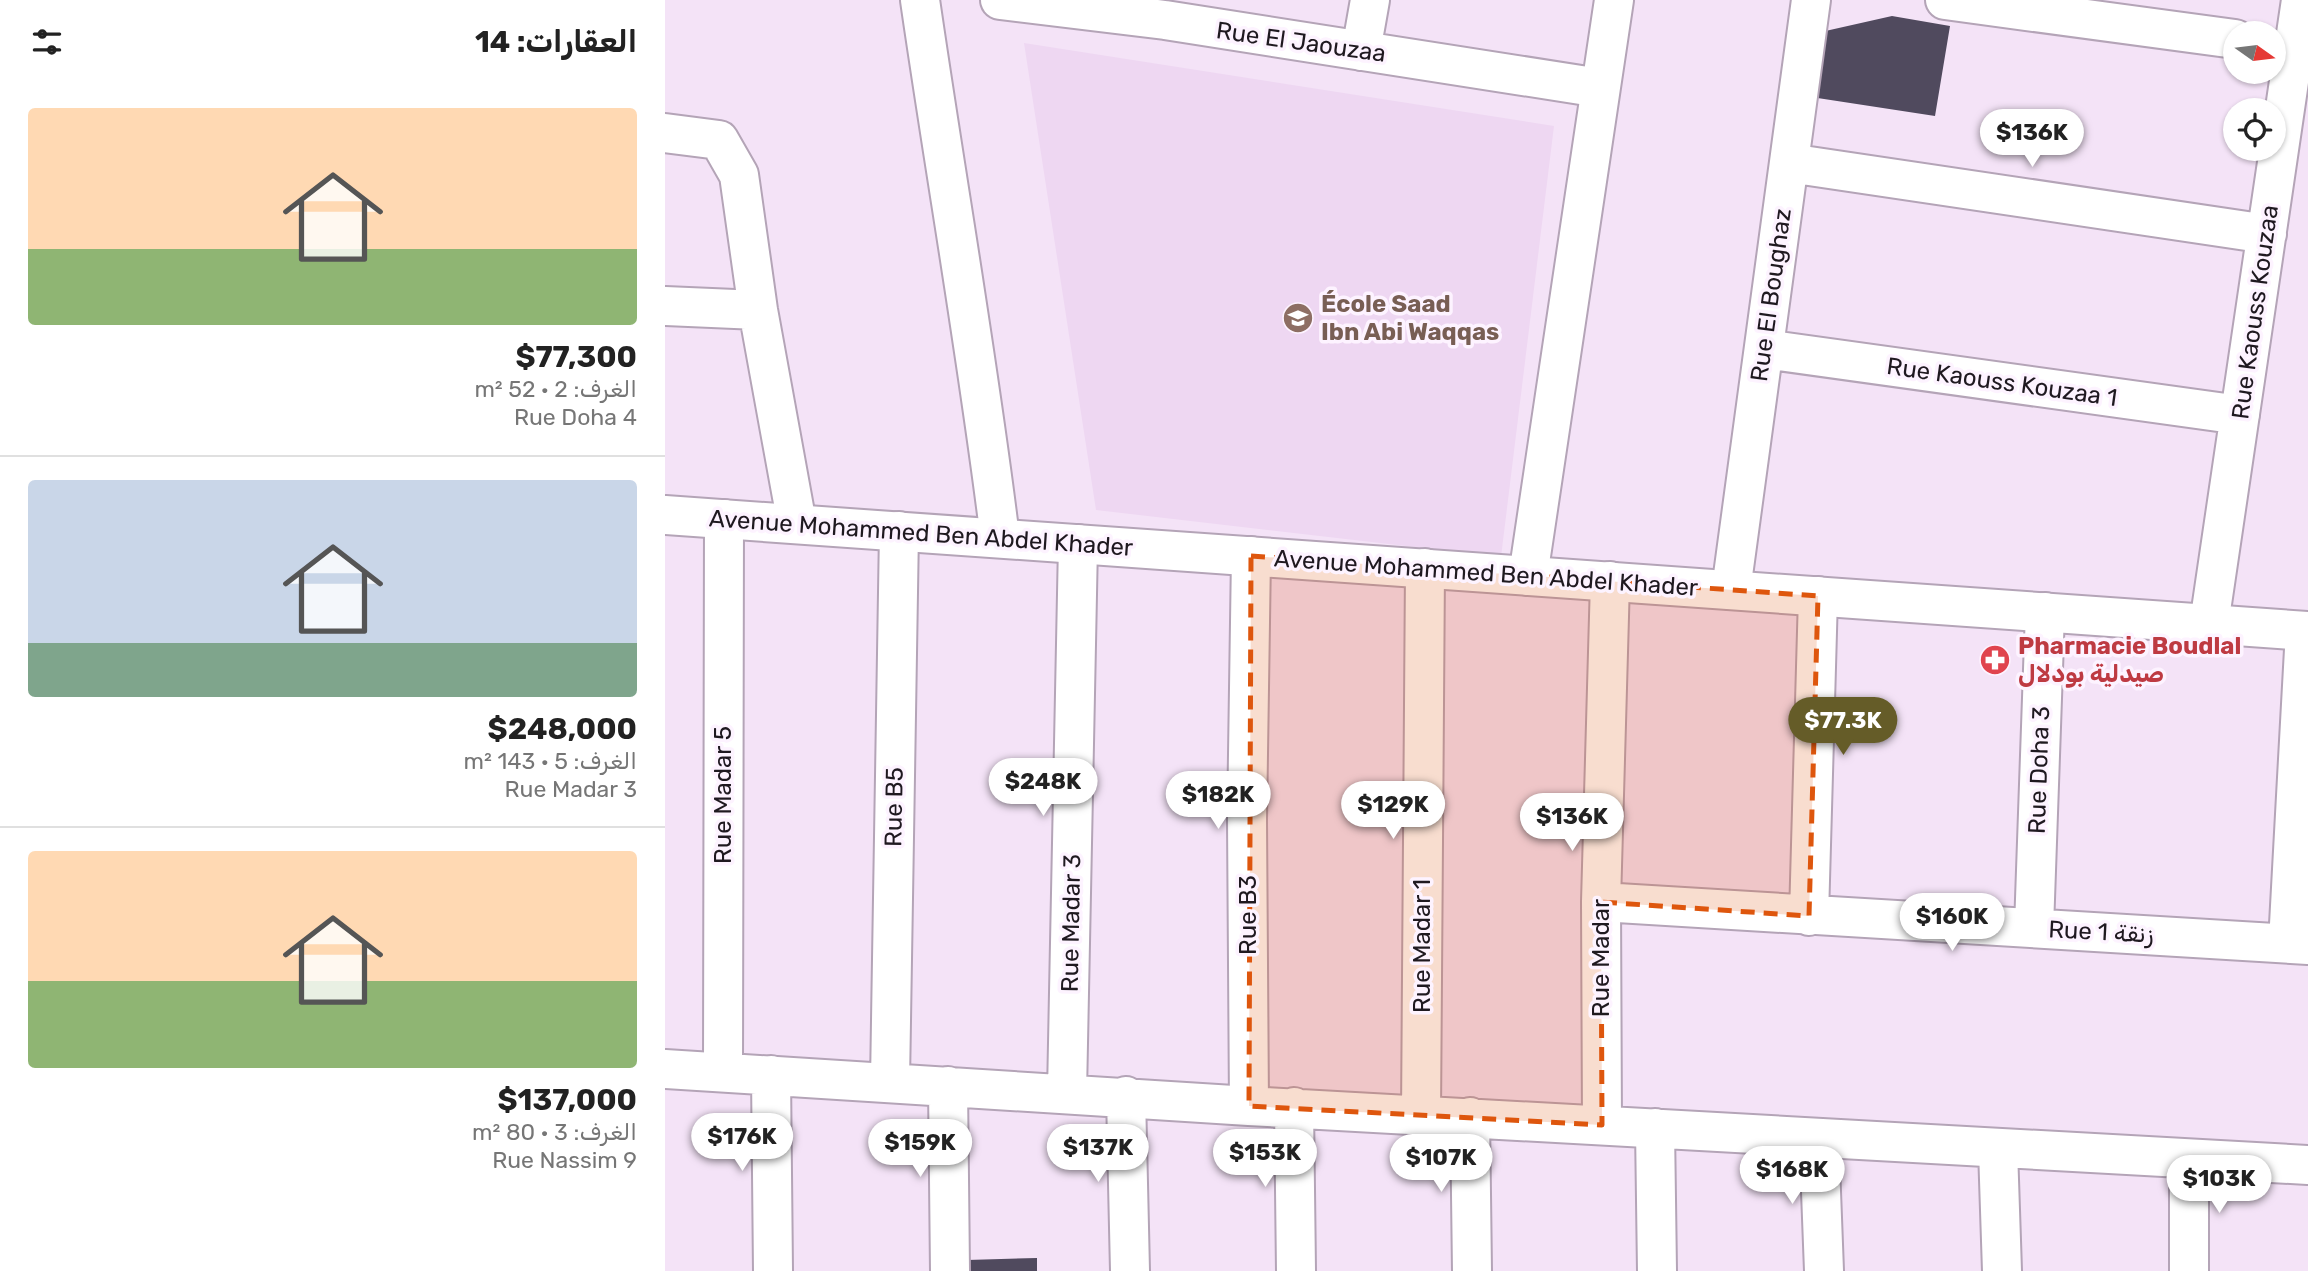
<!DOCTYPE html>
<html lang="ar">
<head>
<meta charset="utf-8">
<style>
	:root { --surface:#fff; --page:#f2f2f2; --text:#222; --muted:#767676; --line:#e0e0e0; --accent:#655c28 }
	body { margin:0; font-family:Rubik,Vazirmatn,sans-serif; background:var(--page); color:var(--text); direction:rtl; height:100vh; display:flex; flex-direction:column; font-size:26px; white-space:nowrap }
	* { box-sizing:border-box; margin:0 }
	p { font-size:23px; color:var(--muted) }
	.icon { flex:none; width:38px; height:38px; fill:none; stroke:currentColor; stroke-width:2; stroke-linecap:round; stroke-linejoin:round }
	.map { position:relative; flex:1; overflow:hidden; direction:ltr }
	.drawer { display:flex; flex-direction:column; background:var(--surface); width:665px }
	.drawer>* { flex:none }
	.needle { width:46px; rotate:104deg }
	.buttons { position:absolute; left:1558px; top:21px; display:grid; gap:14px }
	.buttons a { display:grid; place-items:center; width:63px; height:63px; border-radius:50%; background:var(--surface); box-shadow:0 2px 5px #0004; font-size:35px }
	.price { position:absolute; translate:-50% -60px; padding:0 16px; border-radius:24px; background:#fff; color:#222; font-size:23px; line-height:46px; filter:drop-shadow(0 2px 4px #0008) }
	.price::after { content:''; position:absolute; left:50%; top:42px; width:21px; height:16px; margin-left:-10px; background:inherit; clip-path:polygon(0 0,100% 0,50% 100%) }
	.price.current { background:var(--accent); color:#fff }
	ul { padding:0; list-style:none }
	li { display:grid; align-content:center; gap:14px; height:371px; padding:0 28px }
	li+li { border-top:2px solid var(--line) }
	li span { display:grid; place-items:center; height:217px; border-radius:7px; color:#555 }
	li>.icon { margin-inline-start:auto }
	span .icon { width:126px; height:126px; fill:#fffc; stroke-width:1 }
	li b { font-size:30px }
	h2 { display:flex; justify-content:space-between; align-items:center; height:84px; padding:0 28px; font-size:30px }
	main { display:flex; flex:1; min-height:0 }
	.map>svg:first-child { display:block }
	.built { fill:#eed7f2 }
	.building { fill:#504a5e }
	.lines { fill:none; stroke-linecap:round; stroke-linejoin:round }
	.street-casing { stroke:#b4a4b7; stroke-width:42 }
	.secondary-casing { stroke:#b4a4b7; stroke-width:42 }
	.street { stroke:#fff; stroke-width:38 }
	.secondary { stroke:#fff; stroke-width:38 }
	.marked { fill:#de560d; fill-opacity:0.2; stroke:#de560d; stroke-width:5; stroke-dasharray:14 9; stroke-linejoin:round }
	.labels { text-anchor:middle; stroke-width:7; stroke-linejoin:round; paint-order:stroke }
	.street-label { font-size:24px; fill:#1f1920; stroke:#fdf3ff }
	.education-label { font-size:24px; font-weight:bold; fill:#785e54; stroke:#fdf3ff; text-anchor:start }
	.health-label { font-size:24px; font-weight:bold; fill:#be3a42; stroke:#fdf3ff; text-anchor:start }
</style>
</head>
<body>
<main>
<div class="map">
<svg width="1643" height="1271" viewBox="0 0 1643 1271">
	<rect width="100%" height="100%" fill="#f4e3f7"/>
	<path class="built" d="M 359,43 L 889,126 L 836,557 L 431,510 Z"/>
	<path class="building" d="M 1227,16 L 1285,26 L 1270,116 L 1146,97 L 1156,32 Z
		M 372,1258 L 372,1271 L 302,1271 L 302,1260 Z"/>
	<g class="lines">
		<g class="street-casing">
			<path id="street" d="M 255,0 C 281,179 313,358 335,538
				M 335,0 L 500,20 L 935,88
				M 1280,0 L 1570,39
				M 696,51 L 705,0
				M 0,133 L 54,140 L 74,175 L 93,310 L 132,524
				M 1124,163 L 1602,234
				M 0,306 L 93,310
				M 1099,349 L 1575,415
				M 863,576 L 949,0
				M 1066,590 L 1146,0
				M 1544,624 L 1636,0
				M 936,902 L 1643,945
				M 1144,916 L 1153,596
				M 1369,928 L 1380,612
				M 1623,943 L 1640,631
				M 0,1069 L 584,1106 L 1643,1165
				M 58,1072 L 59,519
				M 106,1075 L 108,1271
				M 225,1082 L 234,531
				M 283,1086 L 285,1271
				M 402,1093 L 413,544
				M 461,1096 L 465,1271
				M 584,1106 L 582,820 L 586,556
				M 629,1107 L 631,1271
				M 756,1114 L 760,568
				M 805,1117 L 807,1271
				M 937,1125 L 936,902 L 945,581
				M 990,1128 L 992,1271
				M 1154,1138 L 1159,1271
				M 1333,1149 L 1337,1271
				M 1524,1160 L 1524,1271"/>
		</g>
		<g class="secondary-casing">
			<path id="secondary" d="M 0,515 L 1643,631"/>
		</g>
		<use href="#street" class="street"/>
		<use href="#secondary" class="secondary"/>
	</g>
	<path class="marked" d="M 586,556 L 1153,596 L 1144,916 L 936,902 L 937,1125 L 584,1106 Z"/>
	<defs>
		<g id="school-disc" transform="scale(1.575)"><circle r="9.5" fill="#8d6e63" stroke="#fdf3ff"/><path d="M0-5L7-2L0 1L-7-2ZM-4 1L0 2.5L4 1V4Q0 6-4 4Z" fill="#fff"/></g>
		<g id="pharmacy-disc" transform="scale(1.575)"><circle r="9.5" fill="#e0444e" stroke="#fdf3ff"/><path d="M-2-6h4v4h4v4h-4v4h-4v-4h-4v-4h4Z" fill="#fff"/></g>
	</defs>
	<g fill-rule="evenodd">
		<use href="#school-disc" x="633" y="318"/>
		<use href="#pharmacy-disc" x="1330" y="660"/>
	</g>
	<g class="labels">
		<g class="street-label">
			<text transform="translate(636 42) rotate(8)" y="8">Rue El Jaouzaa</text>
			<text transform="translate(1106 295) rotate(-82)" y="8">Rue El Boughaz</text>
			<text transform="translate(1590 312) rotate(-82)" y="8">Rue Kaouss Kouzaa</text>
			<text transform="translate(1337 382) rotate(8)" y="8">Rue Kaouss Kouzaa 1</text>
			<text transform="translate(256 533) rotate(4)" y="8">Avenue Mohammed Ben Abdel Khader</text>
			<text transform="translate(821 573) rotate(4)" y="8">Avenue Mohammed Ben Abdel Khader</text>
			<text transform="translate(1374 770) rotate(-88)" y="8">Rue Doha 3</text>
			<text transform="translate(58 795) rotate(-90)" y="8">Rue Madar 5</text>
			<text transform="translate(229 807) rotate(-89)" y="8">Rue B5</text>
			<text transform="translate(583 915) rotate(-90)" y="8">Rue B3</text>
			<text transform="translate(406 923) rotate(-89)" y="8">Rue Madar 3</text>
			<text transform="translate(1436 932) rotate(3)" y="8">Rue 1 زنقة</text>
			<text transform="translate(757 946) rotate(-90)" y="8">Rue Madar 1</text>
			<text transform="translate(936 958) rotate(-90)" y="8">Rue Madar</text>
		</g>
		<g class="education-label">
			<text x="656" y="312">École Saad<tspan x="656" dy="28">Ibn Abi Waqqas</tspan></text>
		</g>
		<g class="health-label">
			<text x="1353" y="654">Pharmacie Boudlal<tspan x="1353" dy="28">صيدلية بودلال</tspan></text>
		</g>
	</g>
</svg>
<div class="buttons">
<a><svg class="needle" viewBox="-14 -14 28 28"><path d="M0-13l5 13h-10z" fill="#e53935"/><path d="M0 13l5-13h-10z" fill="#767676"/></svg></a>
<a><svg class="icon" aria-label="locate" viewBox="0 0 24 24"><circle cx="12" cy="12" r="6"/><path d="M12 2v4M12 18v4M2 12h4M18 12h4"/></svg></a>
</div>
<b class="price" style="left:1367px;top:169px">$136K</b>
<b class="price current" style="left:1178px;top:757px">$77.3K</b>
<b class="price" style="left:378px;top:818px">$248K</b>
<b class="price" style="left:553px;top:831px">$182K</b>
<b class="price" style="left:728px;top:841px">$129K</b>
<b class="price" style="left:907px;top:853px">$136K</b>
<b class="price" style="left:1287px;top:953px">$160K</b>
<b class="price" style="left:77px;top:1173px">$176K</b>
<b class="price" style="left:255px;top:1179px">$159K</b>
<b class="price" style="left:433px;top:1184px">$137K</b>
<b class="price" style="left:600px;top:1189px">$153K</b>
<b class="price" style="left:776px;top:1194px">$107K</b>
<b class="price" style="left:1127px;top:1206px">$168K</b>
<b class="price" style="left:1554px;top:1215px">$103K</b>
</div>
<section class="drawer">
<h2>العقارات: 14<svg class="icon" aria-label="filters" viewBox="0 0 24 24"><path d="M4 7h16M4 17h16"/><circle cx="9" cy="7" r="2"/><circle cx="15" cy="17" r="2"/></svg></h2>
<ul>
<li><span style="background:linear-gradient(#ffd9b3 65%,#8fb573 0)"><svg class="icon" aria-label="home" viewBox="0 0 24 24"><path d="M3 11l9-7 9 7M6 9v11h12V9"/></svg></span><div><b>$77,300</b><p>الغرف: 2 · 52 m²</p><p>Rue Doha 4</p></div></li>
<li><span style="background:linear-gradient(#c9d6e8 75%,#7fa58c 0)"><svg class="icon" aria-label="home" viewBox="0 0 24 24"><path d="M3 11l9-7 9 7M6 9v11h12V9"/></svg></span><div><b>$248,000</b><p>الغرف: 5 · 143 m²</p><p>Rue Madar 3</p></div></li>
<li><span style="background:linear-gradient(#ffd9b3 60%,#8fb573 0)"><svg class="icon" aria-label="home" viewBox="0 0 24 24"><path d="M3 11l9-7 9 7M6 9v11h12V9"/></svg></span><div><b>$137,000</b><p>الغرف: 3 · 80 m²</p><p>Rue Nassim 9</p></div></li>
</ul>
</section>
</main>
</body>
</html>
